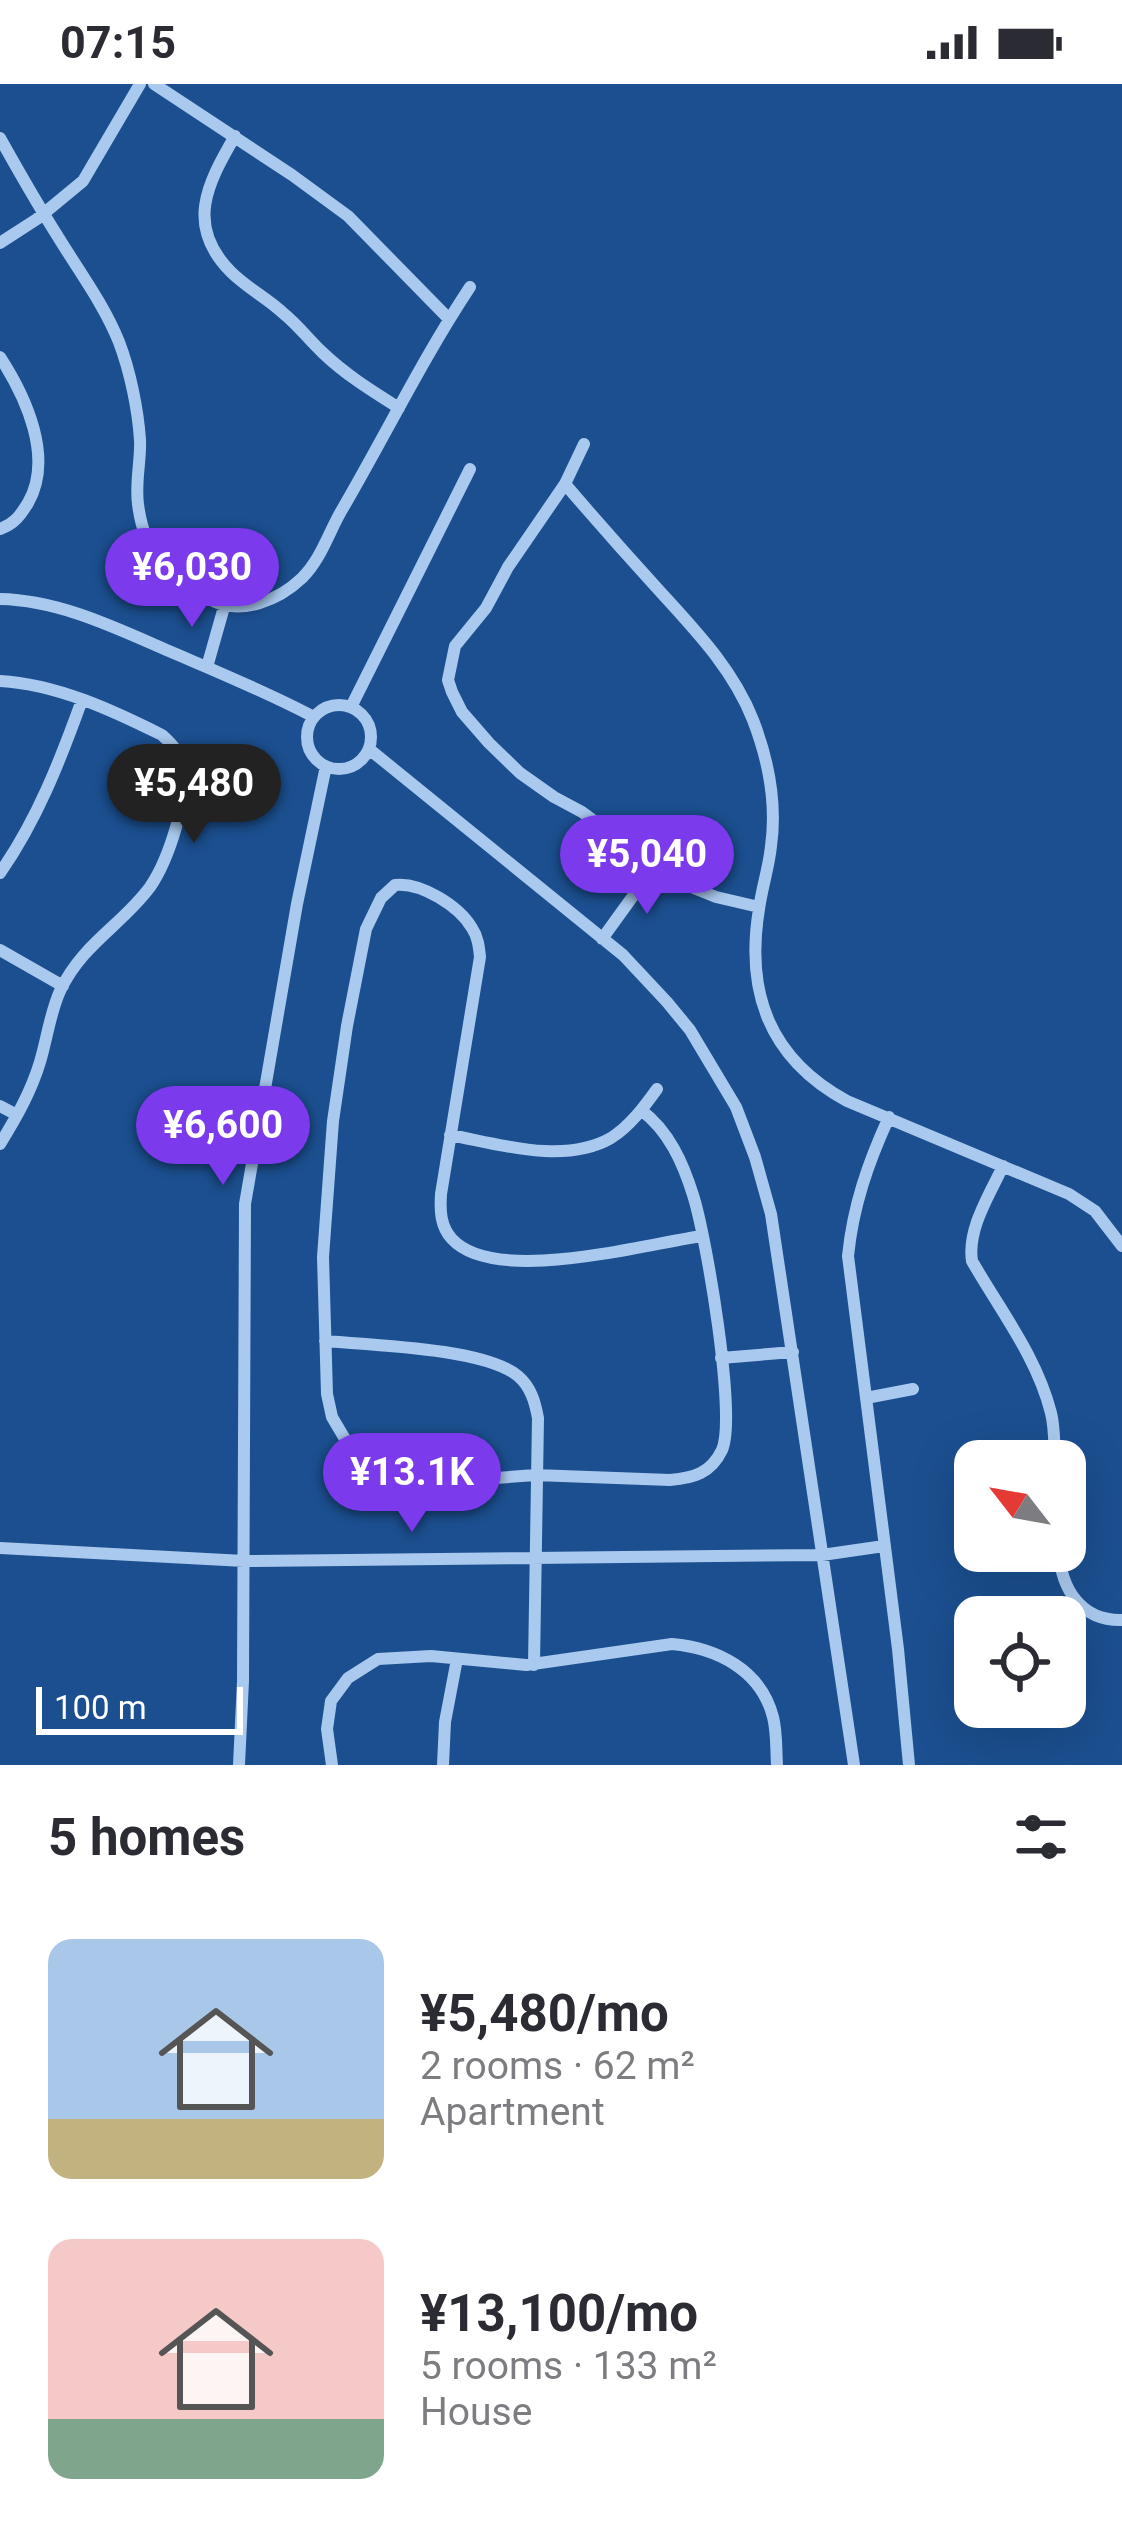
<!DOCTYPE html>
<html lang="en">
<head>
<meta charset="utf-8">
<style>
	:root { --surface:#fff; --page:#f7f7f7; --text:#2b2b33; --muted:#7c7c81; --accent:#7c3aed }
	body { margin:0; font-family:Roboto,sans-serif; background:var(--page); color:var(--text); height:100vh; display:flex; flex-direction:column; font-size:45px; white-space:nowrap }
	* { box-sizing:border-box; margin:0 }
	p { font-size:39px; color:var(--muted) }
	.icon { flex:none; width:66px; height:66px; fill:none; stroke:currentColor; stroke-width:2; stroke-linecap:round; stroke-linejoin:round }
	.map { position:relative; height:1681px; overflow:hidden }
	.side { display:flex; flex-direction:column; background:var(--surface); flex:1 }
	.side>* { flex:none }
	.needle { width:78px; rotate:301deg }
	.tools { position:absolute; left:954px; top:1356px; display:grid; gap:24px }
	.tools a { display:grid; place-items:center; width:132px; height:132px; border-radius:24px; background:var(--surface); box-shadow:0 12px 48px #0002; font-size:60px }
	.scale { position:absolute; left:36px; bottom:30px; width:207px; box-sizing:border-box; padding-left:12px; border:6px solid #fff; border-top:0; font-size:33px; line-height:42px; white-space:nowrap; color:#fff; -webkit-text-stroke:9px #1b4f8f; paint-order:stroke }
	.price { position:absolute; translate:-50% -102px; padding:0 27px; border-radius:42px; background:var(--accent); color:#fff; font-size:39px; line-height:78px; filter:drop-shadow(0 3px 6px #0008) }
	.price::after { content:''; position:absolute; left:50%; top:72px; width:36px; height:27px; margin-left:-18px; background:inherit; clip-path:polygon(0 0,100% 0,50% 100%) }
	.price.current { background:#222; color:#fff }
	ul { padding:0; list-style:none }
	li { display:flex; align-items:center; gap:36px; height:300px; padding:0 48px }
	li span { display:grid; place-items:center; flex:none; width:336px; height:240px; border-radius:24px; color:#555 }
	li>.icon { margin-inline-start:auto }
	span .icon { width:144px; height:144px; fill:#fffc; stroke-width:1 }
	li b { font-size:51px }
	h2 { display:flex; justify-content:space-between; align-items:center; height:144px; padding:0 48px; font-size:51px }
	.status { display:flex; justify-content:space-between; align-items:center; height:84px; padding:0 60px; background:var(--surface); direction:ltr }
	.status svg { height:33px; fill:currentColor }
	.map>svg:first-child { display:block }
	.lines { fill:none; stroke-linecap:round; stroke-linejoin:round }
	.street { stroke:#a9c9ee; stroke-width:12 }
</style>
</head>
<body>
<div class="status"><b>07:15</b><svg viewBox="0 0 49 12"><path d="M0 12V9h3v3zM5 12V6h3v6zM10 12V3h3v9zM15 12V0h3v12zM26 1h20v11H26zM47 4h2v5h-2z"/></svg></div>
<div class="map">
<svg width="1122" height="1681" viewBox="0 0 1122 1681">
	<rect width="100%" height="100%" fill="#1b4f8f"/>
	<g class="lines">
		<path class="street" d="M 154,0 L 292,91 L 348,132 L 449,235
			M 235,52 C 207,100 185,142 231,188 C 247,204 267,214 283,229 C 298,241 309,256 323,269 C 346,291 372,307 399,324
			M 0,54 C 19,88 39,123 60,156 C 81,190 104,221 119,258 C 130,287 138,325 140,356 C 141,377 135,398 138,420 C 144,471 170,493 211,516 C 241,532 279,516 302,494 C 322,474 329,447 343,424 C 386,350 423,274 470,203
			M 0,159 L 37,135 L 83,97 L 140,0
			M 0,273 C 26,313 54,374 28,419 C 20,432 14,440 0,445
			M 584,360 L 565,400 L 508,483 L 486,524 L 455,562 L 448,596 L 452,608 L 462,628 L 489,659 L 520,689 L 554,713 L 582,728 L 674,796 L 716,813 L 759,823
			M 565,400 C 595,435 625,469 656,503 C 693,544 732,583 753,636 C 768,675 777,719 771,762 C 769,783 762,803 759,825 C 745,910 770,975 847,1017 L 1069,1110 L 1095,1127 L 1122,1162
			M 0,515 C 59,516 116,544 169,567 C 218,588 267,608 314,633
			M 207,583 L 224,523
			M 0,597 C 56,600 112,626 162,651 C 171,659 180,668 183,680 C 190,712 168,777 150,803 C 122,841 82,860 60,907 C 50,929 47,955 40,978 C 31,1008 16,1034 0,1060
			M307 653a32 32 0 1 1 64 0a32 32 0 1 1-64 0Z
			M 351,623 L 470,385
			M 369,665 L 623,871 L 667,918 L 690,946 L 736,1023 L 755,1073 L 771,1130 L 854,1681
			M 0,789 C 37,736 60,677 82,616
			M 602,855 L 654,783
			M 0,866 L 63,902
			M 0,1022 L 17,1031
			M 641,1026 C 669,1047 683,1079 693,1111 C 706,1151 737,1333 722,1366 C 711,1389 694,1394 670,1396 L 535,1391 L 456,1397 L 401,1390 L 372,1382 L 363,1375 L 345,1355 L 332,1333 L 327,1310 L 323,1173 L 333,1037 L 347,942 L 366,845 L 381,814 L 395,801 C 421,798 459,822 472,844 C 478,853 479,863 480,873 L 441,1110 C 440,1126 440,1142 452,1155 C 495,1202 645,1160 702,1152
			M 889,1033 C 868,1079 853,1122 848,1172 L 898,1565 L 909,1681
			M 450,1051 C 499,1060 564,1081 611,1054 C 630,1042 644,1023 657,1005
			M 1003,1082 C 990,1110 967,1145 972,1177 C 1000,1226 1037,1273 1051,1329 C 1055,1345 1054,1361 1055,1377
			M 325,1257 C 371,1261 485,1264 518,1292 C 531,1303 535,1318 538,1334 L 534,1581
			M 721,1274 L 793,1268
			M 866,1314 L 913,1305
			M 0,1464 L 244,1477 L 822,1471 L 884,1462
			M 1059,1467 C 1061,1505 1081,1537 1122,1536
			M 239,1681 L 243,1597 L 245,1120 L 297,820 L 326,682
			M 332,1681 L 327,1645 L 331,1617 L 348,1594 L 378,1575 L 431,1572 L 526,1581 L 672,1560 C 717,1564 761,1586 773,1633 C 777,1649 776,1665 777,1681
			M 443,1681 L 445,1638 L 457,1575"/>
	</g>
</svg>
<div class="tools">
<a><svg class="needle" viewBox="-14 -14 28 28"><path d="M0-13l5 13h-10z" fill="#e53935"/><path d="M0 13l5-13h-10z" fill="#7c7c81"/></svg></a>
<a><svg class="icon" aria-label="locate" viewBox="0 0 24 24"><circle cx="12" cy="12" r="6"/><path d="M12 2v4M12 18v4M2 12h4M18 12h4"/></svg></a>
</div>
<div class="scale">100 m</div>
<b class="price" style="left:192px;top:546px">¥6,030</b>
<b class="price current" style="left:194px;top:762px">¥5,480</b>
<b class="price" style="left:647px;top:833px">¥5,040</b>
<b class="price" style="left:223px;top:1104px">¥6,600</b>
<b class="price" style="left:412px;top:1451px">¥13.1K</b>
</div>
<section class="side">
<h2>5 homes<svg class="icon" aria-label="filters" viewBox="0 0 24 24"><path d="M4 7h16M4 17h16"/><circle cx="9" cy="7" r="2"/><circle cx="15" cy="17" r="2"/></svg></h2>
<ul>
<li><span style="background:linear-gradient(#a9c7e8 75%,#c2b280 0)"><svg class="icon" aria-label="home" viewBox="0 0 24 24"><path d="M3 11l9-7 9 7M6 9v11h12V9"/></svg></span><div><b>¥5,480/mo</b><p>2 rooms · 62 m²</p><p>Apartment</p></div></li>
<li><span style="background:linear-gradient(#f6c9c9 75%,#7fa58c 0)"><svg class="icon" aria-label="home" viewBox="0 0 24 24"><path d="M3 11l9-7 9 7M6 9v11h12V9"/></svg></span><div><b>¥13,100/mo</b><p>5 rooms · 133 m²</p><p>House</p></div></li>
</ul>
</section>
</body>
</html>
